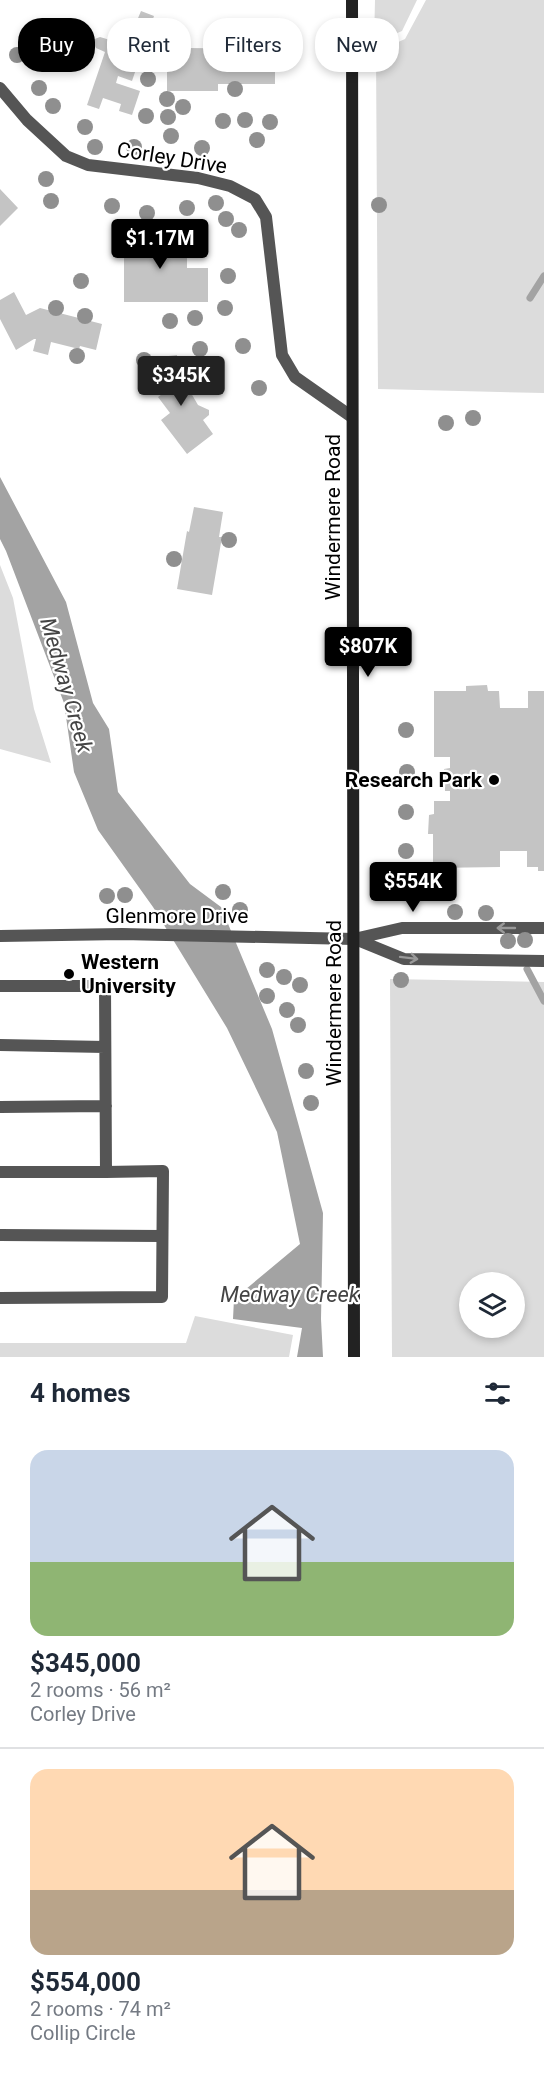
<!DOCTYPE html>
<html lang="en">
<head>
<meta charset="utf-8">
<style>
	:root { --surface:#fff; --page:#f6f6f7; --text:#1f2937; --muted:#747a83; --line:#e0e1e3; --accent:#000 }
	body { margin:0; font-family:Roboto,sans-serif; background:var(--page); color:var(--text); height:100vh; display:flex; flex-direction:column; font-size:22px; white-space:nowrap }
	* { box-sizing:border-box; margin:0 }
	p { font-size:20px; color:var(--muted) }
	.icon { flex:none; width:33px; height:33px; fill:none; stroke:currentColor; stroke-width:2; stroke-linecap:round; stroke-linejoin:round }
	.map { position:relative; height:1357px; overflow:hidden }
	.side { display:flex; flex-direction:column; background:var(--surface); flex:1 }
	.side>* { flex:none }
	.hud { position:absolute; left:18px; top:18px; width:508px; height:54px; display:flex; gap:12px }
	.tools { position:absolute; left:459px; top:1272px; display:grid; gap:12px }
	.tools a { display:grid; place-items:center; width:66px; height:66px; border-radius:50%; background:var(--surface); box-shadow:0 3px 9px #0003; font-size:30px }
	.price { position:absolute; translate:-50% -51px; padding:0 14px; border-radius:6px; background:var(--accent); color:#fff; font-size:20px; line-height:39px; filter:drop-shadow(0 2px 3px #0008) }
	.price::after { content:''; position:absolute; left:50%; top:36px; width:18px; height:14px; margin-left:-9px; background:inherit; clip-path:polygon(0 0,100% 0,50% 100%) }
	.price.active { background:#222; color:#fff }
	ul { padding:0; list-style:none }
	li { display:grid; align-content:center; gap:12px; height:318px; padding:0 30px }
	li+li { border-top:2px solid var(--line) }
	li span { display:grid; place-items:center; height:186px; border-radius:18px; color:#555 }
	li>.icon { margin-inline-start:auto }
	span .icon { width:108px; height:108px; fill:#fffc; stroke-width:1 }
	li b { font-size:26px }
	h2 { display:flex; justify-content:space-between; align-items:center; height:72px; padding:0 30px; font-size:26px }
	.chip { padding:0 21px; border-radius:24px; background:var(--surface); box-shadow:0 3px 9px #0003; font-size:21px; line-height:54px }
	.chip.active { background:var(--accent); color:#fff }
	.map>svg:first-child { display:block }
	.green { fill:#dcdcdc; fill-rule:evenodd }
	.water { fill:#a3a3a3 }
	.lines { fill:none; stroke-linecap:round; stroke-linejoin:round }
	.stream { stroke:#a3a3a3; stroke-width:7 }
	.building { fill:#c4c4c4 }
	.lane { stroke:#555; stroke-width:12 }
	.street { stroke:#555; stroke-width:12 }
	.secondary { stroke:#222; stroke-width:12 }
	.tree { fill:#8f8f8f }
	.oneway { stroke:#999 }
	.poi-dot { fill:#000; stroke:#fff; stroke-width:2 }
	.labels { text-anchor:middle; stroke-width:4.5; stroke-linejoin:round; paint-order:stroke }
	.street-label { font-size:21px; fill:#000; stroke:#fff }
	.poi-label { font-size:21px; font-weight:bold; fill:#000; stroke:#fff; text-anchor:end }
	.water-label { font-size:22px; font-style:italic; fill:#444; stroke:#fff }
</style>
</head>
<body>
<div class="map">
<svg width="544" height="1357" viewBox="0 0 544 1357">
	<rect width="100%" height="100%" fill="#fff"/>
	<path class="green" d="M 375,0 L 417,0 L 402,31 L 374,43 Z
		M 426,0 L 544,0 L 544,393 L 378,389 L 376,52 L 405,39 Z
		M 0,565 L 13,598 L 34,709 L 51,763 L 0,749 Z
		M 390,979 L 544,982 L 544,1357 L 392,1357 ZM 470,1282 L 514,1282 L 514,1328 L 470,1328 Z
		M 195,1316 L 293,1335 L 289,1357 L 0,1357 L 0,1343 L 186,1343 Z"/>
	<path class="water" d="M 0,477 L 66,602 L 93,703 L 109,729 L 118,792 L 190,884 L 221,907 L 272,1029 L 323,1213 L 321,1319 L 323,1357 L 297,1357 L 302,1328 L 233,1319 L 234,1299 L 300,1244 L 277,1132 L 227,1028 L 153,907 L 98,830 L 74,772 L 64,703 L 6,551 L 0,539 Z"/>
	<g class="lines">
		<path class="stream" d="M 530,298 L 544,276
			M 527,969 L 544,1001"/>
	</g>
	<path class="building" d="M 141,11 L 154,16 L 132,81 L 118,76 L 116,83 L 140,91 L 132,115 L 119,111 L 121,104 L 103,98 L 99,109 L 87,105 L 105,52 L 96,48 L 92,40 L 100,37 L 110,40 L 112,34 L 120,37 L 124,24 L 129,26 L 131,21 L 136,23 Z
		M 186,48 L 275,49 L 275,84 L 218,84 L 218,91 L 167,91 L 167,57 L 186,57 Z
		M 0,189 L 18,208 L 0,226 Z
		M 124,227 L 153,227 L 153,239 L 187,239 L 187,268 L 208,268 L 208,302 L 124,302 Z
		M 14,292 L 26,315 L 40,308 L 102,324 L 96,350 L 80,346 L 79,349 L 51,342 L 48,355 L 33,351 L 36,339 L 34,339 L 16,350 L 0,319 L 0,300 Z
		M 177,355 L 179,380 L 175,381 L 181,400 L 191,393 L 198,405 L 209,410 L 209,415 L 203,420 L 213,434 L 187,454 L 161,420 L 170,413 L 158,397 L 168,390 L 166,382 L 158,384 L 152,358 Z
		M 194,507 L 223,512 L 219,537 L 222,537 L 212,595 L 177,589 L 187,531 L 189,532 Z
		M 487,685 L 488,691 L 499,691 L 500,708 L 528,708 L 528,691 L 544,691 L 544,871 L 538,871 L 538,867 L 527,867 L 527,851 L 500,851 L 500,867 L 433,868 L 433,834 L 428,834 L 429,815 L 434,814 L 434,801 L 450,801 L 450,791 L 445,791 L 444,769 L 450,768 L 450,757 L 434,757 L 434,691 L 466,691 L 466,686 Z"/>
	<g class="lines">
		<path class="lane" d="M 0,986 L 105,986 L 106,1172 L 0,1172
			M 0,1045 L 105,1047
			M 0,1107 L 106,1106
			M 0,1235 L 162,1236
			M 0,1298 L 162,1297 L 163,1171 L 106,1172"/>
		<path class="street" d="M 0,88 L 27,120 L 66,156 L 88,165 L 198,178 L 230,186 L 255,199 L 266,217 L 282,355 L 295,377 L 352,417
			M 0,936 L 122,934 L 354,939 L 402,928 L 544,928
			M 355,939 L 404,959 L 544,961"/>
		<path class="secondary" d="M 352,0 L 354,1357"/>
	</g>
	<g class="tree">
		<circle cx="156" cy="50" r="8"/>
		<circle cx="17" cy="55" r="8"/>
		<circle cx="148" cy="79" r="8"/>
		<circle cx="39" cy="88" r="8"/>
		<circle cx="235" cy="89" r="8"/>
		<circle cx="167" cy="99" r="8"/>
		<circle cx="53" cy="106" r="8"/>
		<circle cx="183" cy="107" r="8"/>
		<circle cx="146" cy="116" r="8"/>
		<circle cx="168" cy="117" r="8"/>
		<circle cx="245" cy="120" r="8"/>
		<circle cx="223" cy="121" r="8"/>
		<circle cx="270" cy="122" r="8"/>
		<circle cx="85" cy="127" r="8"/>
		<circle cx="171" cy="136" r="8"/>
		<circle cx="257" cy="140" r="8"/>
		<circle cx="95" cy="147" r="8"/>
		<circle cx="134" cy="147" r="8"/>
		<circle cx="202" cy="148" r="8"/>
		<circle cx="46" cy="179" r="8"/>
		<circle cx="51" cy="201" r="8"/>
		<circle cx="216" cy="203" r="8"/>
		<circle cx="379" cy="205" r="8"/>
		<circle cx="112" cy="206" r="8"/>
		<circle cx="187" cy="208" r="8"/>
		<circle cx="147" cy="213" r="8"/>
		<circle cx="226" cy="219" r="8"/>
		<circle cx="239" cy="230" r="8"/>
		<circle cx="228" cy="276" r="8"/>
		<circle cx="81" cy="281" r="8"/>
		<circle cx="56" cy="308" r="8"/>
		<circle cx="225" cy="308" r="8"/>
		<circle cx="85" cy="316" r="8"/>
		<circle cx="195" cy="318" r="8"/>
		<circle cx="170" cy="321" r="8"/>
		<circle cx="243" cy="346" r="8"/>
		<circle cx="200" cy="349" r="8"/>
		<circle cx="77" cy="356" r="8"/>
		<circle cx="144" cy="360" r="8"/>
		<circle cx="182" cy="378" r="8"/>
		<circle cx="146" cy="381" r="8"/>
		<circle cx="209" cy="382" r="8"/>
		<circle cx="259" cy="388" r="8"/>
		<circle cx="473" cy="418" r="8"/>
		<circle cx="446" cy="423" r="8"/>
		<circle cx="229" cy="540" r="8"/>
		<circle cx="174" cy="559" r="8"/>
		<circle cx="406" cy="730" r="8"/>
		<circle cx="407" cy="772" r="8"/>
		<circle cx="406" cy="812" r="8"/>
		<circle cx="406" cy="851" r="8"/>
		<circle cx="223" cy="892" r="8"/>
		<circle cx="125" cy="895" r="8"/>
		<circle cx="107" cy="896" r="8"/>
		<circle cx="240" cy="910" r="8"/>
		<circle cx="455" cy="912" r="8"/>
		<circle cx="486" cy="913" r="8"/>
		<circle cx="525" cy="940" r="8"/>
		<circle cx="508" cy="941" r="8"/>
		<circle cx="267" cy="970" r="8"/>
		<circle cx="284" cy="977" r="8"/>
		<circle cx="401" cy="980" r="8"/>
		<circle cx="300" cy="985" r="8"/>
		<circle cx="267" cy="996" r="8"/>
		<circle cx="287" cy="1010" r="8"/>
		<circle cx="298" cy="1025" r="8"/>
		<circle cx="306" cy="1071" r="8"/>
		<circle cx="311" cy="1103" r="8"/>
	</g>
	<defs><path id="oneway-shaft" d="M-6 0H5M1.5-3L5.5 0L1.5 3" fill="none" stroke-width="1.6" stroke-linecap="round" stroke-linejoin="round" transform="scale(1.5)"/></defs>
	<g class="oneway">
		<use href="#oneway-shaft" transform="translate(506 928) rotate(180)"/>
		<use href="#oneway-shaft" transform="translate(409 958) rotate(7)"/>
	</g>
	<g class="poi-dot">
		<circle cx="494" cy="780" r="6"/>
		<circle cx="69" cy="974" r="6"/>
	</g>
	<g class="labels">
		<g class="street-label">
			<text transform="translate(172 158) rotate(9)" y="7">Corley Drive</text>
			<text transform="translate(333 517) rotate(-90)" y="7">Windermere Road</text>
			<text x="177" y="923">Glenmore Drive</text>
			<text transform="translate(334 1003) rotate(-90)" y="7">Windermere Road</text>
		</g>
		<g class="poi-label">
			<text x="482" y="787">Research Park</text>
			<text x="81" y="969" text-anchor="start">Western<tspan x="81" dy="24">University</tspan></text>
		</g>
		<g class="water-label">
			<text transform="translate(67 685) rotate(74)" y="8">Medway Creek</text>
			<text x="290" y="1302">Medway Creek</text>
		</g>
	</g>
</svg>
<div class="tools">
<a><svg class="icon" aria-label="layers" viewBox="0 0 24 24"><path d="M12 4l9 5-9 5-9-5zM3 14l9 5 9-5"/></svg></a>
</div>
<b class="price" style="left:160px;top:270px">$1.17M</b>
<b class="price active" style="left:181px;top:407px">$345K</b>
<b class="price" style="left:368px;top:678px">$807K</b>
<b class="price" style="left:413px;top:913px">$554K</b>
<div class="hud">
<a class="chip active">Buy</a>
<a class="chip">Rent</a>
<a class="chip">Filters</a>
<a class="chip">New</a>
</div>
</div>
<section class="side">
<h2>4 homes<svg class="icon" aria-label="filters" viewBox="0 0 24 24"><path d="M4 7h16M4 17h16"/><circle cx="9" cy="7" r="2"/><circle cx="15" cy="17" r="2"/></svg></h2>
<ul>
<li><span style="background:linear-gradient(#c9d6e8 60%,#8fb573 0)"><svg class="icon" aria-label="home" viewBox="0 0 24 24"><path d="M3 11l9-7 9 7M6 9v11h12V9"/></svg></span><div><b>$345,000</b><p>2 rooms · 56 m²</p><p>Corley Drive</p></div></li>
<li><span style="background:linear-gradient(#ffd9b3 65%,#b9a48a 0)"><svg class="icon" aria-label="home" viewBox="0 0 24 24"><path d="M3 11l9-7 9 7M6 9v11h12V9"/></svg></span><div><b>$554,000</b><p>2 rooms · 74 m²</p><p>Collip Circle</p></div></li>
</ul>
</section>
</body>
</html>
